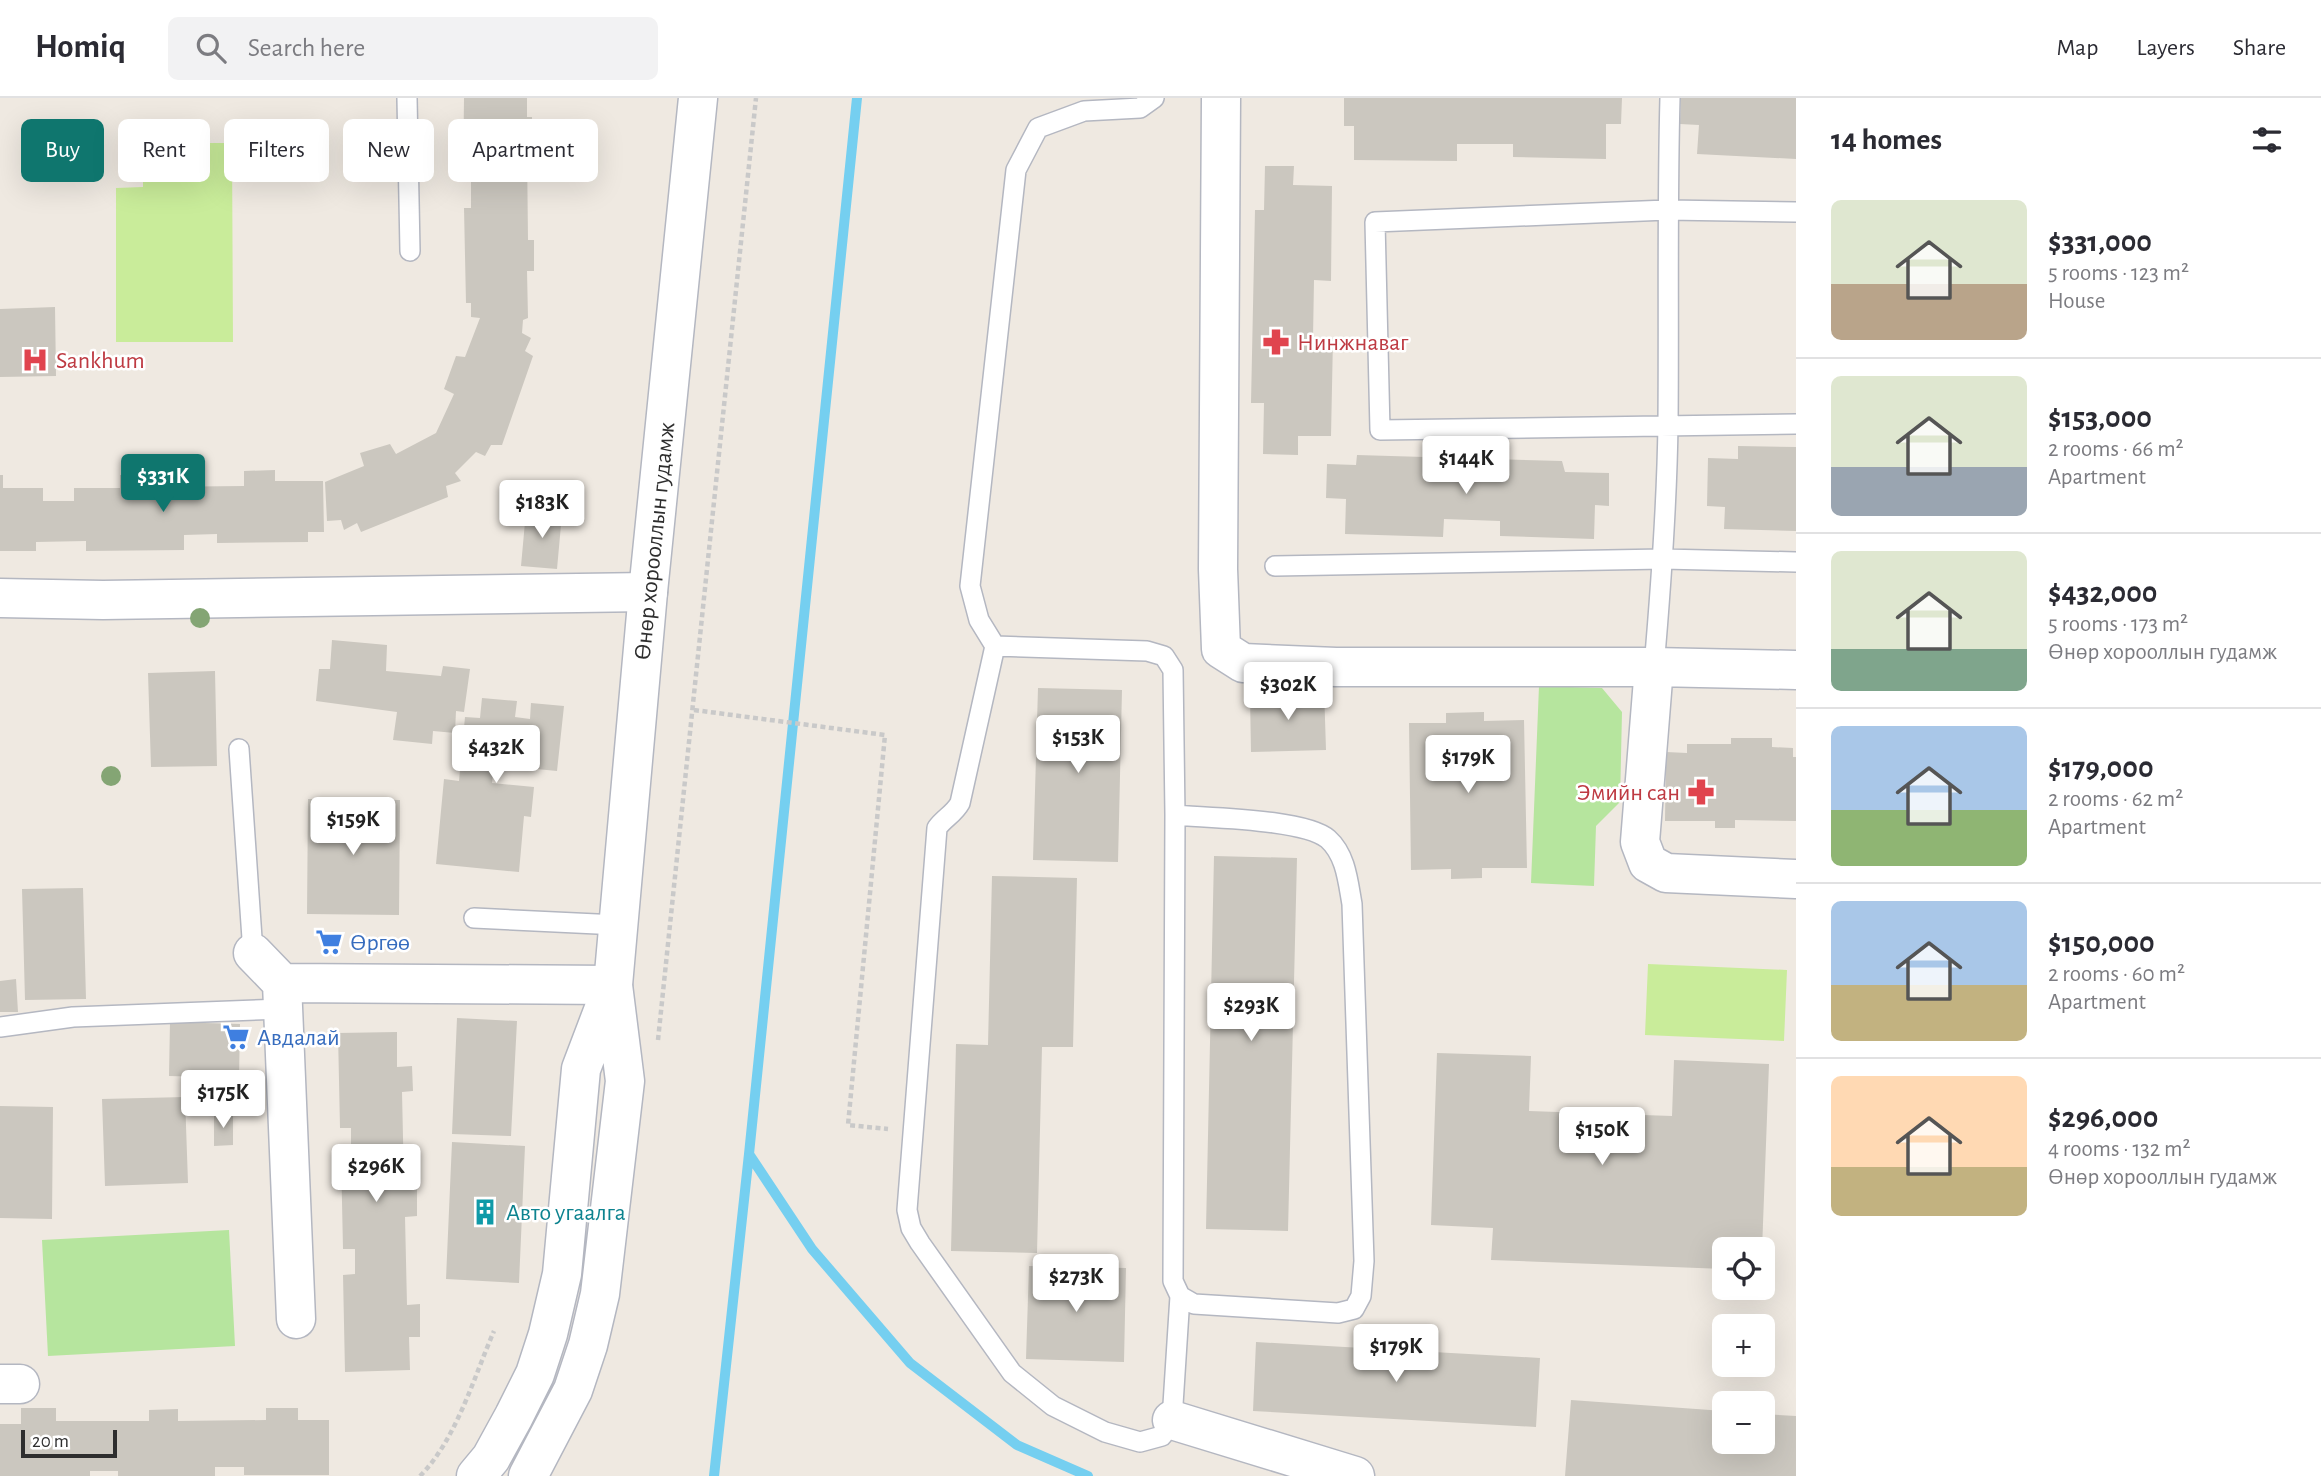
<!DOCTYPE html>
<html lang="en">
<head>
<meta charset="utf-8">
<style>
	:root { --surface:#fff; --page:#f2f2f3; --text:#2b2b33; --muted:#7c7c81; --line:#e1e1e2; --accent:#0f766e }
	body { margin:0; font-family:"Alegreya Sans",sans-serif; background:var(--page); color:var(--text); height:100vh; display:flex; flex-direction:column; font-size:26px; white-space:nowrap }
	* { box-sizing:border-box; margin:0 }
	p { font-size:23px; color:var(--muted) }
	.icon { flex:none; width:38px; height:38px; fill:none; stroke:currentColor; stroke-width:2; stroke-linecap:round; stroke-linejoin:round }
	.map { position:relative; flex:1; overflow:hidden }
	.details { display:flex; flex-direction:column; background:var(--surface); width:525px }
	.details>* { flex:none }
	.guide { position:absolute; left:21px; top:21px; width:665px; height:63px; display:flex; gap:14px }
	.controls { position:absolute; left:1712px; top:1139px; display:grid; gap:14px }
	.controls a { display:grid; place-items:center; width:63px; height:63px; border-radius:10px; background:var(--surface); box-shadow:0 7px 28px #0002; font-size:35px }
	.scale { position:absolute; left:21px; bottom:18px; width:96px; box-sizing:border-box; padding-left:7px; border:4px solid #2e2e2e; border-top:0; font-size:19px; line-height:24px; white-space:nowrap; color:#2e2e2e; -webkit-text-stroke:5px #fff; paint-order:stroke }
	.price { position:absolute; translate:-50% -60px; padding:0 16px; border-radius:7px; background:#fff; color:#222; font-size:23px; line-height:46px; filter:drop-shadow(0 2px 4px #0008) }
	.price::after { content:''; position:absolute; left:50%; top:42px; width:21px; height:16px; margin-left:-10px; background:inherit; clip-path:polygon(0 0,100% 0,50% 100%) }
	.price.active { background:var(--accent); color:#fff }
	ul { padding:0; list-style:none }
	li { display:flex; align-items:center; gap:21px; height:175px; padding:0 35px }
	li+li { border-top:2px solid var(--line) }
	li span { display:grid; place-items:center; flex:none; width:196px; height:140px; border-radius:10px; color:#555 }
	li>.icon { margin-inline-start:auto }
	span .icon { width:84px; height:84px; fill:#fffc; stroke-width:1 }
	li b { font-size:30px }
	h2 { display:flex; justify-content:space-between; align-items:center; height:84px; padding:0 35px; font-size:30px }
	.pill { padding:0 24px; border-radius:10px; background:var(--surface); box-shadow:0 7px 28px #0002; font-size:24px; line-height:63px }
	.pill.active { background:var(--accent); color:#fff }
	header { display:flex; align-items:center; gap:42px; box-sizing:border-box; height:98px; padding:0 35px; background:var(--surface); border-bottom:2px solid var(--line) }
	header strong { font-size:33px }
	nav { display:flex; gap:38px; margin-inline-start:auto; font-size:24px }
	.search { width:490px; height:63px; background:var(--page); display:flex; align-items:center; gap:18px; box-sizing:border-box; padding:0 24px; border-radius:10px; color:var(--muted); font-size:26px }
	main { display:flex; flex:1; min-height:0 }
	.map>svg:first-child { display:block }
	.green { fill:#b6e59e }
	.pitch { fill:#c9ec9a }
	.lines { fill:none; stroke-linecap:round; stroke-linejoin:round }
	.stream { stroke:#75cff0; stroke-width:10 }
	.building { fill:#cbc7bf }
	.lane-casing { stroke:#b4b7c1; stroke-width:22 }
	.street-casing { stroke:#b4b7c1; stroke-width:41 }
	.secondary-casing { stroke:#b4b7c1; stroke-width:41 }
	.path { stroke:#c9c9c9; stroke-width:4.5; stroke-dasharray:5 3.5; stroke-linecap:butt }
	.lane { stroke:#fff; stroke-width:19 }
	.street { stroke:#fff; stroke-width:38 }
	.secondary { stroke:#fff; stroke-width:38 }
	.tree { fill:#84a574 }
	.labels { text-anchor:middle; stroke-width:5; stroke-linejoin:round; paint-order:stroke }
	.health-label { font-size:24px; fill:#be3a42; stroke:#fff; text-anchor:start }
	.street-label { font-size:24px; fill:#2e2e2e; stroke:#fff }
	.shop-label { font-size:24px; fill:#366cbe; stroke:#fff; text-anchor:start }
	.culture-label { font-size:24px; fill:#0d838f; stroke:#fff; text-anchor:start }
</style>
</head>
<body>
<header>
<strong>Homiq</strong>
<div class="search"><svg class="icon" aria-label="search" viewBox="0 0 24 24"><circle cx="10" cy="10" r="6"/><path d="M15 15l6 6"/></svg>Search here</div>
<nav><a>Map</a><a>Layers</a><a>Share</a></nav>
</header>
<main>
<div class="map">
<svg width="1796" height="1378" viewBox="0 0 1796 1378">
	<rect width="100%" height="100%" fill="#efe9e1"/>
	<path class="green" d="M 1539,588 L 1602,590 L 1622,614 L 1620,704 L 1596,728 L 1594,788 L 1531,785 Z
		M 229,1132 L 235,1248 L 48,1258 L 42,1142 Z"/>
	<path class="pitch" d="M 159,45 L 232,45 L 233,244 L 116,244 L 116,90 L 143,89 L 143,76 L 159,75 Z
		M 1648,866 L 1787,872 L 1784,943 L 1645,937 Z"/>
	<g class="lines">
		<path class="stream" d="M 857,0 L 749,1056 L 812,1151 L 910,1265 L 1017,1347 L 1088,1378
			M 714,1378 L 749,1056"/>
	</g>
	<path class="building" d="M 464,0 L 527,0 L 527,19 L 532,19 L 532,51 L 527,51 L 528,142 L 534,142 L 534,173 L 527,173 L 528,220 L 523,222 L 522,235 L 531,240 L 525,253 L 533,258 L 502,347 L 491,347 L 485,358 L 476,354 L 455,375 L 461,383 L 446,388 L 448,399 L 361,434 L 357,425 L 344,432 L 341,422 L 327,423 L 325,384 L 364,368 L 360,355 L 390,346 L 396,356 L 436,335 L 454,296 L 444,291 L 456,258 L 465,259 L 480,220 L 471,219 L 471,205 L 466,205 L 464,110 L 471,110 L 471,84 L 463,84 Z
		M 1344,0 L 1622,0 L 1621,26 L 1606,26 L 1606,61 L 1513,59 L 1513,46 L 1457,46 L 1457,63 L 1354,62 L 1354,28 L 1344,28 Z
		M 1681,0 L 1796,0 L 1796,61 L 1697,56 L 1699,27 L 1680,26 Z
		M 1265,68 L 1294,68 L 1293,87 L 1332,88 L 1331,183 L 1314,182 L 1313,240 L 1333,240 L 1331,338 L 1298,338 L 1298,357 L 1263,356 L 1264,305 L 1251,305 L 1255,112 L 1264,112 Z
		M 55,209 L 56,278 L 0,279 L 0,211 Z
		M 1738,348 L 1796,349 L 1796,433 L 1724,431 L 1725,409 L 1707,408 L 1708,360 L 1738,361 Z
		M 1357,357 L 1562,363 L 1565,374 L 1609,375 L 1609,408 L 1595,407 L 1594,441 L 1500,438 L 1500,423 L 1444,421 L 1443,439 L 1345,436 L 1346,401 L 1326,400 L 1327,366 L 1356,367 Z
		M 275,372 L 275,383 L 323,383 L 324,434 L 308,434 L 308,444 L 217,445 L 217,436 L 184,437 L 184,452 L 86,453 L 86,443 L 36,444 L 36,453 L 0,453 L 0,377 L 3,377 L 3,390 L 43,390 L 43,403 L 74,403 L 74,390 L 120,390 L 120,377 L 150,376 L 150,389 L 244,388 L 244,373 Z
		M 526,413 L 562,416 L 557,471 L 521,468 Z
		M 332,542 L 387,547 L 386,573 L 441,578 L 443,568 L 470,571 L 464,614 L 456,613 L 455,635 L 433,633 L 432,646 L 393,642 L 397,614 L 316,603 L 319,571 L 330,571 Z
		M 215,573 L 217,668 L 151,669 L 148,575 Z
		M 1038,590 L 1122,592 L 1118,764 L 1033,762 Z
		M 1308,590 L 1324,590 L 1326,652 L 1251,654 L 1250,598 L 1308,596 Z
		M 482,600 L 517,603 L 515,619 L 530,621 L 531,605 L 564,608 L 557,673 L 494,667 L 492,685 L 534,689 L 531,719 L 524,718 L 519,774 L 436,766 L 444,681 L 459,683 L 465,619 L 480,620 Z
		M 1484,614 L 1484,623 L 1524,622 L 1527,770 L 1482,770 L 1482,780 L 1451,781 L 1451,771 L 1411,772 L 1409,625 L 1446,625 L 1446,615 Z
		M 1731,640 L 1772,640 L 1772,649 L 1793,650 L 1793,659 L 1796,659 L 1796,723 L 1735,722 L 1735,730 L 1715,730 L 1715,723 L 1665,723 L 1666,654 L 1687,655 L 1687,646 L 1731,646 Z
		M 308,701 L 400,702 L 399,817 L 307,816 Z
		M 1214,758 L 1297,760 L 1288,1133 L 1206,1131 Z
		M 992,778 L 1077,780 L 1073,949 L 1042,949 L 1037,1155 L 951,1153 L 956,946 L 988,947 Z
		M 83,790 L 86,901 L 25,902 L 22,791 Z
		M 16,881 L 18,914 L 0,914 L 0,883 Z
		M 457,920 L 517,923 L 511,1038 L 452,1036 Z
		M 170,924 L 240,926 L 239,980 L 169,978 Z
		M 397,934 L 397,969 L 412,968 L 413,993 L 402,994 L 404,1085 L 417,1084 L 417,1118 L 405,1119 L 407,1207 L 420,1206 L 420,1239 L 409,1239 L 410,1272 L 345,1274 L 343,1177 L 355,1176 L 355,1151 L 343,1151 L 341,1057 L 351,1056 L 351,1030 L 340,1030 L 338,935 Z
		M 1437,955 L 1531,958 L 1529,1013 L 1672,1018 L 1674,962 L 1769,966 L 1762,1152 L 1724,1152 L 1724,1171 L 1491,1162 L 1493,1130 L 1431,1127 Z
		M 185,999 L 188,1085 L 105,1088 L 102,1001 Z
		M 0,1008 L 53,1009 L 52,1121 L 0,1120 Z
		M 214,1016 L 233,1016 L 233,1047 L 214,1048 Z
		M 452,1044 L 525,1048 L 519,1185 L 446,1181 Z
		M 1029,1168 L 1126,1170 L 1124,1264 L 1026,1261 Z
		M 1256,1244 L 1540,1260 L 1536,1329 L 1253,1313 Z
		M 1571,1302 L 1724,1313 L 1724,1344 L 1762,1344 L 1762,1316 L 1796,1318 L 1796,1378 L 1565,1378 Z
		M 21,1310 L 56,1310 L 56,1323 L 149,1323 L 149,1312 L 178,1311 L 178,1323 L 266,1322 L 266,1310 L 298,1310 L 298,1322 L 329,1322 L 329,1377 L 244,1377 L 244,1369 L 215,1369 L 215,1378 L 118,1378 L 118,1373 L 90,1373 L 90,1378 L 0,1378 L 0,1326 L 21,1326 Z"/>
	<g class="lines">
		<g class="lane-casing">
			<path id="lane" d="M 407,0 L 410,153
				M 1796,114 L 1667,112 L 1375,124 L 1380,332 L 1796,326
				M 1275,468 L 1663,461 L 1796,464
				M 995,548 L 979,522 L 970,488 L 1016,72 L 1038,30 L 1084,13 L 1140,10 L 1154,0
				M 1654,569 C 1661,488 1667,407 1668,325 C 1669,217 1667,108 1670,0
				M 239,651 L 253,855
				M 1175,717 C 1208,720 1305,721 1328,741 C 1346,757 1348,784 1352,806 L 1364,1163 L 1361,1198 L 1354,1211 L 1338,1215 L 1194,1206 L 1180,1198 L 1173,1183 L 1175,717 L 1173,572 L 1164,558 L 1147,553 L 995,548 L 960,705 C 954,716 944,720 937,730 L 907,1112 L 911,1130 L 920,1145 L 1012,1275 L 1053,1308 L 1105,1334 L 1140,1344 L 1162,1338 L 1172,1322 L 1180,1198
				M 474,820 L 618,827
				M 0,929 L 73,919 L 283,911"/>
		</g>
		<g class="street-casing">
			<path id="street" d="M 1221,0 L 1218,471 L 1221,551 L 1243,565 L 1336,569 L 1654,569 L 1796,572
				M 0,500 L 103,502 L 648,494
				M 1654,569 L 1640,744 L 1648,765 L 1666,775 L 1796,781
				M 253,855 L 282,885 L 613,887
				M 282,885 L 296,1221
				M 0,1286 L 20,1286
				M 1172,1322 L 1355,1378"/>
		</g>
		<g class="secondary-casing">
			<path id="secondary" d="M 476,1378 L 491,1360 L 514,1318 L 535,1276 L 548,1236 L 562,1176 L 581,971 L 611,892
				M 528,1378 L 573,1292 L 588,1247 L 600,1196 L 625,983 L 613,887 L 648,494 L 698,0"/>
		</g>
		<path class="path" d="M 694,612 L 885,637 L 848,1027 L 888,1031
			M 658,942 L 756,0
			M 420,1378 C 456,1342 474,1279 494,1233"/>
		<use href="#lane" class="lane"/>
		<use href="#street" class="street"/>
		<use href="#secondary" class="secondary"/>
	</g>
	<g class="tree">
		<circle cx="200" cy="520" r="10"/>
		<circle cx="111" cy="678" r="10"/>
	</g>
	<defs>
		<g id="pharmacy-bare" transform="scale(2.1)"><path d="M-2-6h4v4h4v4h-4v4h-4v-4h-4v-4h4Z" fill="#e0444e" stroke="#fff" stroke-width="2.5" paint-order="stroke"/></g>
		<g id="hospital-bare" transform="scale(2.1)"><path d="M-5-5h3v3.5h4V-5h3V5h-3V1.5h-4V5h-3Z" fill="#e0444e" stroke="#fff" stroke-width="2.5" paint-order="stroke"/></g>
		<g id="supermarket-bare" transform="scale(2.1)"><path d="M-6-5.5h2.5l.6 2H6L4.5 2H-2.5L-4.4-4H-6ZM-1.5 3.2a1.3 1.3 0 1 0 .1 0ZM3 3.2a1.3 1.3 0 1 0 .1 0Z" fill="#3f7fe0" stroke="#fff" stroke-width="2.5" paint-order="stroke"/></g>
		<g id="building-bare" transform="scale(2.1)"><path d="M-4-6H4V6H1V3H-1V6H-4ZM-2.5-4.3h1.7v1.8h-1.7ZM.8-4.3h1.7v1.8H.8ZM-2.5-1h1.7V.8h-1.7ZM.8-1h1.7V.8H.8Z" fill="#0f9aa8" stroke="#fff" stroke-width="2.5" paint-order="stroke"/></g>
	</defs>
	<g fill-rule="evenodd">
		<use href="#pharmacy-bare" x="1276" y="244"/>
		<use href="#hospital-bare" x="35" y="262"/>
		<use href="#pharmacy-bare" x="1701" y="694"/>
		<use href="#supermarket-bare" x="329" y="844"/>
		<use href="#supermarket-bare" x="236" y="939"/>
		<use href="#building-bare" x="485" y="1114"/>
	</g>
	<g class="labels">
		<g class="health-label">
			<text x="1297" y="252">Нинжнаваг</text>
			<text x="56" y="270">Sankhum</text>
			<text x="1680" y="702" text-anchor="end">Эмийн сан</text>
		</g>
		<g class="street-label">
			<text transform="translate(654 443) rotate(-84)" y="8">Өнөр хорооллын гудамж</text>
		</g>
		<g class="shop-label">
			<text x="350" y="852">Өргөө</text>
			<text x="257" y="947">Авдалай</text>
		</g>
		<g class="culture-label">
			<text x="506" y="1122">Авто угаалга</text>
		</g>
	</g>
</svg>
<div class="controls">
<a><svg class="icon" aria-label="locate" viewBox="0 0 24 24"><circle cx="12" cy="12" r="6"/><path d="M12 2v4M12 18v4M2 12h4M18 12h4"/></svg></a>
<a>+</a>
<a>−</a>
</div>
<div class="scale">20 m</div>
<b class="price" style="left:1466px;top:398px">$144K</b>
<b class="price active" style="left:163px;top:416px">$331K</b>
<b class="price" style="left:542px;top:442px">$183K</b>
<b class="price" style="left:1288px;top:624px">$302K</b>
<b class="price" style="left:1078px;top:677px">$153K</b>
<b class="price" style="left:496px;top:687px">$432K</b>
<b class="price" style="left:1468px;top:697px">$179K</b>
<b class="price" style="left:353px;top:759px">$159K</b>
<b class="price" style="left:1251px;top:945px">$293K</b>
<b class="price" style="left:223px;top:1032px">$175K</b>
<b class="price" style="left:1602px;top:1069px">$150K</b>
<b class="price" style="left:376px;top:1106px">$296K</b>
<b class="price" style="left:1076px;top:1216px">$273K</b>
<b class="price" style="left:1396px;top:1286px">$179K</b>
<div class="guide">
<a class="pill active">Buy</a>
<a class="pill">Rent</a>
<a class="pill">Filters</a>
<a class="pill">New</a>
<a class="pill">Apartment</a>
</div>
</div>
<section class="details">
<h2>14 homes<svg class="icon" aria-label="filters" viewBox="0 0 24 24"><path d="M4 7h16M4 17h16"/><circle cx="9" cy="7" r="2"/><circle cx="15" cy="17" r="2"/></svg></h2>
<ul>
<li><span style="background:linear-gradient(#dfe7d0 60%,#b9a48a 0)"><svg class="icon" aria-label="home" viewBox="0 0 24 24"><path d="M3 11l9-7 9 7M6 9v11h12V9"/></svg></span><div><b>$331,000</b><p>5 rooms · 123 m²</p><p>House</p></div></li>
<li><span style="background:linear-gradient(#dfe7d0 65%,#9aa5b1 0)"><svg class="icon" aria-label="home" viewBox="0 0 24 24"><path d="M3 11l9-7 9 7M6 9v11h12V9"/></svg></span><div><b>$153,000</b><p>2 rooms · 66 m²</p><p>Apartment</p></div></li>
<li><span style="background:linear-gradient(#dfe7d0 70%,#7fa58c 0)"><svg class="icon" aria-label="home" viewBox="0 0 24 24"><path d="M3 11l9-7 9 7M6 9v11h12V9"/></svg></span><div><b>$432,000</b><p>5 rooms · 173 m²</p><p>Өнөр хорооллын гудамж</p></div></li>
<li><span style="background:linear-gradient(#a9c7e8 60%,#8fb573 0)"><svg class="icon" aria-label="home" viewBox="0 0 24 24"><path d="M3 11l9-7 9 7M6 9v11h12V9"/></svg></span><div><b>$179,000</b><p>2 rooms · 62 m²</p><p>Apartment</p></div></li>
<li><span style="background:linear-gradient(#a9c7e8 60%,#c2b280 0)"><svg class="icon" aria-label="home" viewBox="0 0 24 24"><path d="M3 11l9-7 9 7M6 9v11h12V9"/></svg></span><div><b>$150,000</b><p>2 rooms · 60 m²</p><p>Apartment</p></div></li>
<li><span style="background:linear-gradient(#ffd9b3 65%,#c2b280 0)"><svg class="icon" aria-label="home" viewBox="0 0 24 24"><path d="M3 11l9-7 9 7M6 9v11h12V9"/></svg></span><div><b>$296,000</b><p>4 rooms · 132 m²</p><p>Өнөр хорооллын гудамж</p></div></li>
</ul>
</section>
</main>
</body>
</html>
